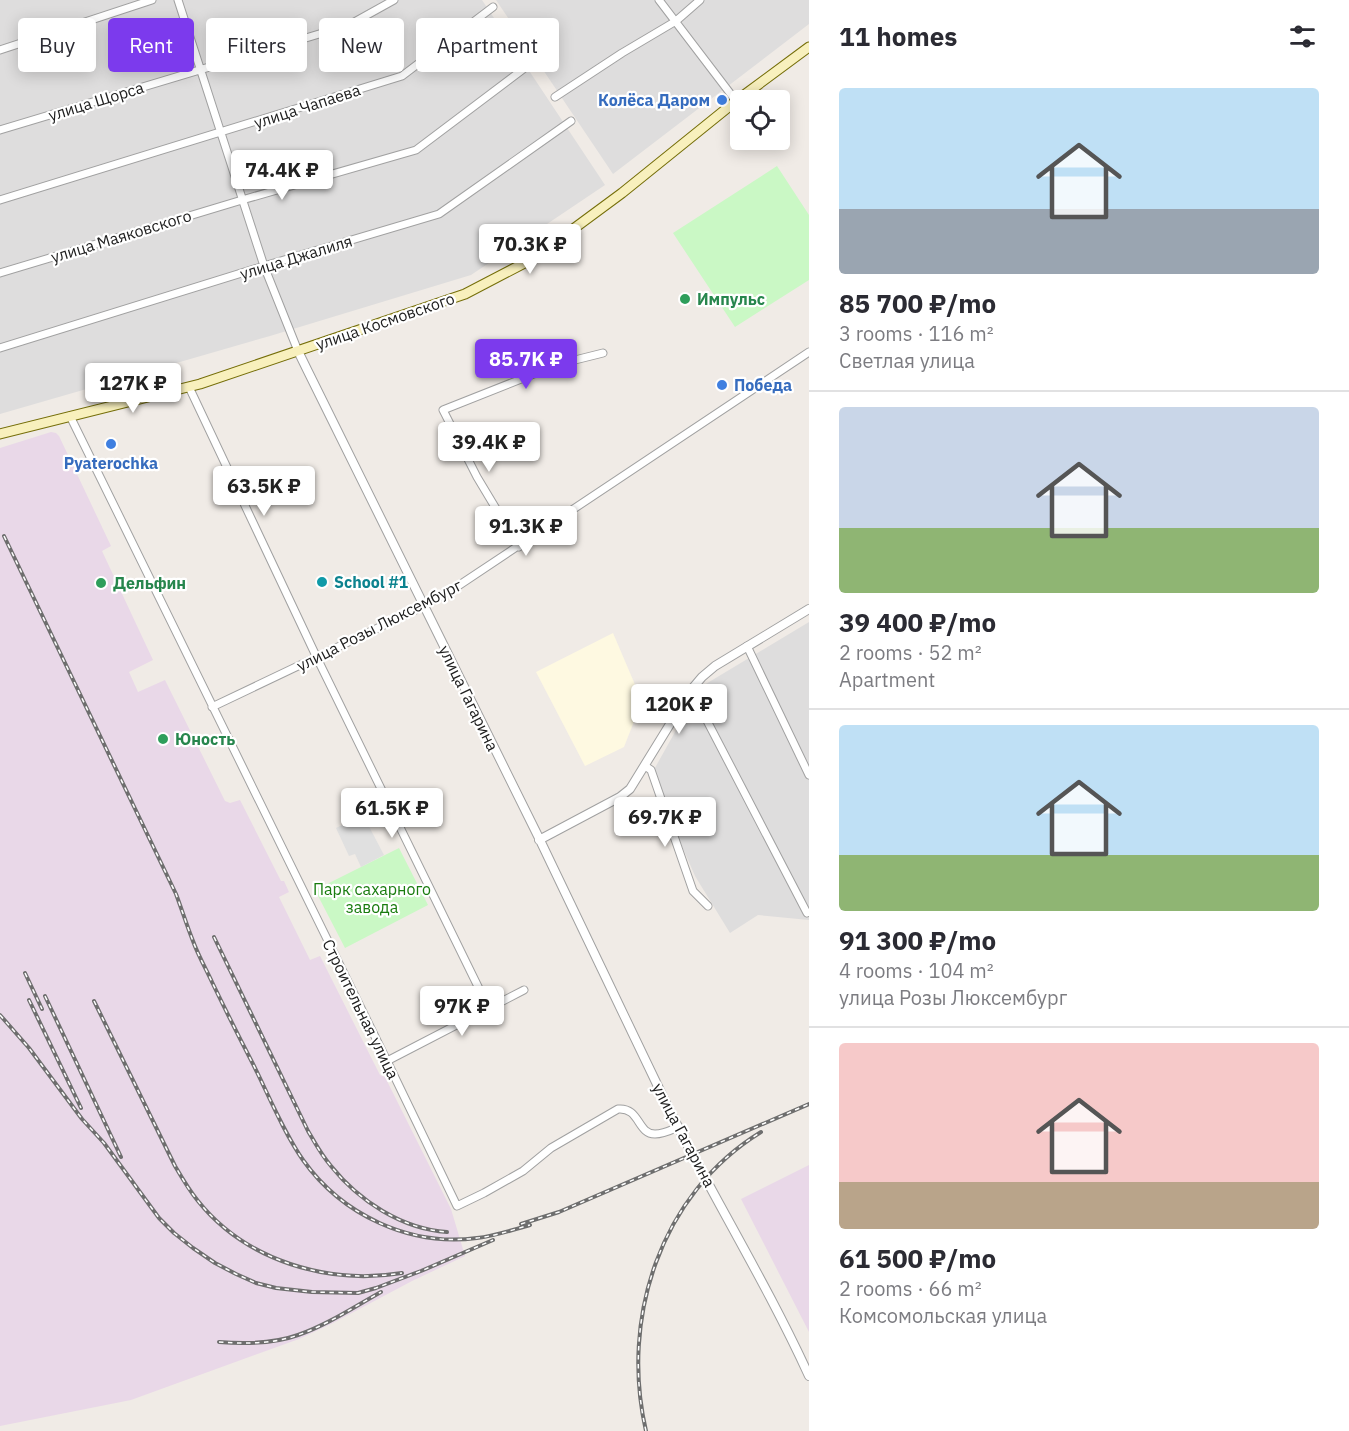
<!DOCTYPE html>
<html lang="en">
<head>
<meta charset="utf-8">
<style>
	:root { --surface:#fff; --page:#f7f7f7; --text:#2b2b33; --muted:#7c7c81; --line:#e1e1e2; --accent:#7c3aed }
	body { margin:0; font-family:"IBM Plex Sans",sans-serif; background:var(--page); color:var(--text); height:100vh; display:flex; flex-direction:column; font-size:22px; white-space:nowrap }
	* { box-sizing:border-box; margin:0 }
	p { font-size:20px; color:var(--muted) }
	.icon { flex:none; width:33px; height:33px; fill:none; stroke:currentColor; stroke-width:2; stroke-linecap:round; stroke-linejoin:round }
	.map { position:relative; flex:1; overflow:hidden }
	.panel { display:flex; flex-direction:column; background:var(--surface); width:540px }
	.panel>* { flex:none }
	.hud { position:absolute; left:18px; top:18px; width:570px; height:54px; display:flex; gap:12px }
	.controls { position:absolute; left:730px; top:90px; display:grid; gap:12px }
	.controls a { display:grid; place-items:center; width:60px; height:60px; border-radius:6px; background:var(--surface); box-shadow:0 3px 15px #0003; font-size:30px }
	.price { position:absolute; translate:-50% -51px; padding:0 14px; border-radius:6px; background:#fff; color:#222; font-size:20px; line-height:39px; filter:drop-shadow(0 2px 3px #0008) }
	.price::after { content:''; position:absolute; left:50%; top:36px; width:18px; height:14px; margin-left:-9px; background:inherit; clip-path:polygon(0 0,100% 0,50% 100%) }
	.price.on { background:var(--accent); color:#fff }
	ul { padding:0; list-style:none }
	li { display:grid; align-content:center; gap:12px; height:318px; padding:0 30px }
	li+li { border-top:2px solid var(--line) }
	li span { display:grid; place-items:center; height:186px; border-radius:6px; color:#555 }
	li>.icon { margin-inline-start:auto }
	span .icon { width:108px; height:108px; fill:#fffc; stroke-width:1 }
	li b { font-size:26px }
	h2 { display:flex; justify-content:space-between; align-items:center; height:72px; padding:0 30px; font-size:26px }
	.pill { padding:0 21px; border-radius:6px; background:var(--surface); box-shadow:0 3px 15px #0003; font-size:21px; line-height:54px }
	.pill.on { background:var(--accent); color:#fff }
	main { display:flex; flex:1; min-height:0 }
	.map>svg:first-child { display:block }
	.residential { fill:#dedddd }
	.industrial { fill:#e9d8e8 }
	.education { fill:#fef9e1 }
	.park { fill:#caf8c5 }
	.parking { fill:#e0e0e0 }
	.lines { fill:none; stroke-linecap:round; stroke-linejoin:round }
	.minor-casing { stroke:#a1a1a1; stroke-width:9 }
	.tertiary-casing { stroke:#a1a1a1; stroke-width:10 }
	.secondary-casing { stroke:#756e09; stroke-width:11 }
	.minor { stroke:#fff; stroke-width:7 }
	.tertiary { stroke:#fff; stroke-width:8 }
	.secondary { stroke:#f8f0bd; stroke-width:9 }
	.rail-casing { stroke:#6e6e6e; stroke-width:4 }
	.rail { stroke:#fff; stroke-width:1.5; stroke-dasharray:4.5; stroke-linecap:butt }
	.shop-dot { fill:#3f7fe0; stroke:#fff; stroke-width:2 }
	.leisure-dot { fill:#2e9e5b; stroke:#fff; stroke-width:2 }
	.culture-dot { fill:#0f9aa8; stroke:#fff; stroke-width:2 }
	.labels { text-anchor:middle; stroke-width:4.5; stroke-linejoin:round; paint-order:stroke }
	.shop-label { font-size:16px; font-weight:bold; fill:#366cbe; stroke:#fff; text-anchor:end }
	.street-label { font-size:16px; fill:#202020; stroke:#fff }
	.leisure-label { font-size:16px; font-weight:bold; fill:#27864d; stroke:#fff; text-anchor:start }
	.culture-label { font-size:16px; font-weight:bold; fill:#0d838f; stroke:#fff; text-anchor:start }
	.park-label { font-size:16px; fill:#197c0f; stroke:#fff }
</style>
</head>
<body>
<main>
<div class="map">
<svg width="809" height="1431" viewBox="0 0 809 1431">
	<rect width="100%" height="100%" fill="#f0ebe6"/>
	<path class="residential" d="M 0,0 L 482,0 L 605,185 L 471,275 L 270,336 L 0,414 Z
		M 496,0 L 809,0 L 809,24 L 613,174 Z
		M 809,622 L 809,920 L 758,915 L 730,933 L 695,876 L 651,775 L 675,732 L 704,685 Z"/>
	<path class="industrial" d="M 51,432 L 56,433 L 59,436 L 111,546 L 102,551 L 153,660 L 129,672 L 138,692 L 165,680 L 225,801 L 230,803 L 240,800 L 281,881 L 284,881 L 289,892 L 279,897 L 310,960 L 320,956 L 380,1075 L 385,1077 L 451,1209 L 465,1256 L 412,1281 L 333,1323 L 299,1339 L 131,1400 L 0,1426 L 0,448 Z
		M 809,1165 L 809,1332 L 741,1199 Z"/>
	<path class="education" d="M 613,633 L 642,701 L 624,747 L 585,766 L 536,672 Z"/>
	<path class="park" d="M 777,166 L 809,215 L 809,280 L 735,327 L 673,233 Z
		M 399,848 L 428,905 L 345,948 L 315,890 Z"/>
	<path class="parking" d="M 363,815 L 384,855 L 361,867 L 355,854 L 349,856 L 336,828 Z"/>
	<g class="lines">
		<g class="minor-casing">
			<path id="minor" d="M 178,0 L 264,266 L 298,351
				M 659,0 L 736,101
				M 0,50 L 152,0
				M 555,97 L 622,53 L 676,21 L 700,0
				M 0,130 L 349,25 L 394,0
				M 0,200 L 402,76 L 493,7
				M 0,273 L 242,200 L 416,150 L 530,64
				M 0,348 L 264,266 L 439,214 L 571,121
				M 189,387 L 317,658 L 489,1009
				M 70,416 L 387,1061 L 457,1206 L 484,1193 L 523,1171 L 551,1148 L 618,1109 C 640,1107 637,1134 655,1134 C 664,1134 671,1130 678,1127
				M 519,547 L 477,477 L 443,410 L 559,364 L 603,353
				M 747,646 L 809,775
				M 691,690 L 807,913
				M 212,707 L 424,606 L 458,586 L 809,352
				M 645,766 L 651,770 L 693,891 L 708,906
				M 387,1061 L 524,990"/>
		</g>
		<g class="tertiary-casing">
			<path id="tertiary" d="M 298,351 C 377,513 458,674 538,836 C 581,924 622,1013 665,1101 C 711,1194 766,1282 809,1376
				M 539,840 L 620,797 L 630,789 L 691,690 L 702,677 L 715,666 L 809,609"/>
		</g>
		<g class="secondary-casing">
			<path id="secondary" d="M 0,434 L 200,384 L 465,294 L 534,258 L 622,193 L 736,101 L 809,47"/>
		</g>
		<use href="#minor" class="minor"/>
		<use href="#tertiary" class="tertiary"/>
		<use href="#secondary" class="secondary"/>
		<g class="rail-casing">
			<path id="rail" d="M 4,536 L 176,894 C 182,910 187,926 193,941 C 198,955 206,969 212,982 C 225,1009 239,1037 253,1064 C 269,1096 283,1131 303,1160 C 342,1215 410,1247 477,1238 C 495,1236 512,1230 530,1225
				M 214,937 L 308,1131 C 315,1143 322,1156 331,1166 C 359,1201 402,1229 447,1232
				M 25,973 L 42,1009
				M 45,996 L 121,1157
				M 29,1000 L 81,1108
				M 94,1001 L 175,1166 C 182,1178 189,1190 198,1201 C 246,1261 328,1285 402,1273
				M 0,1015 L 29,1048 L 82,1119 L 104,1143 L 159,1218 L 174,1233 L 193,1248 L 215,1263 L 236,1274 L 256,1283 L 276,1288 L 312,1292 L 358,1293 L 376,1288 L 421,1271 L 493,1240
				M 521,1224 L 559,1212 L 809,1104
				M 219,1342 C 245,1344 273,1344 298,1335 C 327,1325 354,1307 381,1292
				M 646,1431 C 620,1319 660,1194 761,1132"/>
		</g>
		<use href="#rail" class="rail"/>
	</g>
	<g class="shop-dot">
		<circle cx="722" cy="100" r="6"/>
		<circle cx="722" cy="385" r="6"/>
		<circle cx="111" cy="444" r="6"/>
	</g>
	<g class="leisure-dot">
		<circle cx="685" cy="299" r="6"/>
		<circle cx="101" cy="583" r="6"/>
		<circle cx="163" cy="739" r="6"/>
	</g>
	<circle class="culture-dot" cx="322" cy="582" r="6"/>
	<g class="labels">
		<g class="shop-label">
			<text x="710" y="106">Колёса Даром</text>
			<text x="734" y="391" text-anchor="start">Победа</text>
			<text x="111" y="469" text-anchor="middle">Pyaterochka</text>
		</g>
		<g class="street-label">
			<text transform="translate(96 101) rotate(-17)" y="6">улица Щорса</text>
			<text transform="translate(307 106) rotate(-18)" y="6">улица Чапаева</text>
			<text transform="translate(121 236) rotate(-17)" y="6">улица Маяковского</text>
			<text transform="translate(296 257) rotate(-17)" y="6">улица Джалиля</text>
			<text transform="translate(385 321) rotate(-19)" y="6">улица Космовского</text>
			<text transform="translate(379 625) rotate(-27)" y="6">улица Розы Люксембург</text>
			<text transform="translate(469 698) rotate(64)" y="6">улица Гагарина</text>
			<text transform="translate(361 1009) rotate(64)" y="6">Строительная улица</text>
			<text transform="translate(684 1135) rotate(62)" y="6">улица Гагарина</text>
		</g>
		<g class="leisure-label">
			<text x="697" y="305">Импульс</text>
			<text x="113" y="589">Дельфин</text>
			<text x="175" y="745">Юность</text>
		</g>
		<g class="culture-label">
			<text x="334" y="588">School #1</text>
		</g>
		<g class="park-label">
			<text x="372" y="895">Парк сахарного<tspan x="372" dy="18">завода</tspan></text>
		</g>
	</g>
</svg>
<div class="controls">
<a><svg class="icon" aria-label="locate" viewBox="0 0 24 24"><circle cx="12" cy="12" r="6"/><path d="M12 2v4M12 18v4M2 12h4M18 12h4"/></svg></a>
</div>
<b class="price" style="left:282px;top:201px">74.4K ₽</b>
<b class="price" style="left:530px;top:275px">70.3K ₽</b>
<b class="price on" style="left:526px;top:390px">85.7K ₽</b>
<b class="price" style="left:133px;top:414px">127K ₽</b>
<b class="price" style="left:489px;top:473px">39.4K ₽</b>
<b class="price" style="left:264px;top:517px">63.5K ₽</b>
<b class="price" style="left:526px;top:557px">91.3K ₽</b>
<b class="price" style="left:679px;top:735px">120K ₽</b>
<b class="price" style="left:392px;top:839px">61.5K ₽</b>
<b class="price" style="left:665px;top:848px">69.7K ₽</b>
<b class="price" style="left:462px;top:1037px">97K ₽</b>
<div class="hud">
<a class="pill">Buy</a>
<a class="pill on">Rent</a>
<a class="pill">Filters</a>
<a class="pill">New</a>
<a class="pill">Apartment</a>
</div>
</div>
<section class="panel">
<h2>11 homes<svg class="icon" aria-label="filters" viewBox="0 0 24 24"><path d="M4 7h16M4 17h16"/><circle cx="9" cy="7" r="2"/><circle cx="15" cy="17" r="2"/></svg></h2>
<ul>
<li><span style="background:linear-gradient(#bfe0f5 65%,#9aa5b1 0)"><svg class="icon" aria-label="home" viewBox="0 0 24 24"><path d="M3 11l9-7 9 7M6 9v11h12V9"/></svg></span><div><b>85 700 ₽/mo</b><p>3 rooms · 116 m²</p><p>Светлая улица</p></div></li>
<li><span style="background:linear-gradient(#c9d6e8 65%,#8fb573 0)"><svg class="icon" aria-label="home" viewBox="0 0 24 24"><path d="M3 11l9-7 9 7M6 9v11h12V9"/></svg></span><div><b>39 400 ₽/mo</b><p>2 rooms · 52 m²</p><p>Apartment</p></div></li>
<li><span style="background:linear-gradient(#bfe0f5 70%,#8fb573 0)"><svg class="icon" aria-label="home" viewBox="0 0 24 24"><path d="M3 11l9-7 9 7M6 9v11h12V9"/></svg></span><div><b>91 300 ₽/mo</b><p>4 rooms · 104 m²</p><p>улица Розы Люксембург</p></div></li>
<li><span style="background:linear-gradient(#f6c9c9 75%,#b9a48a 0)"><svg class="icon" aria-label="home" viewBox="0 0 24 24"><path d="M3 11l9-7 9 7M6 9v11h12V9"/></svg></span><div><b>61 500 ₽/mo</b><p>2 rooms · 66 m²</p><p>Комсомольская улица</p></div></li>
</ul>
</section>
</main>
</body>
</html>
